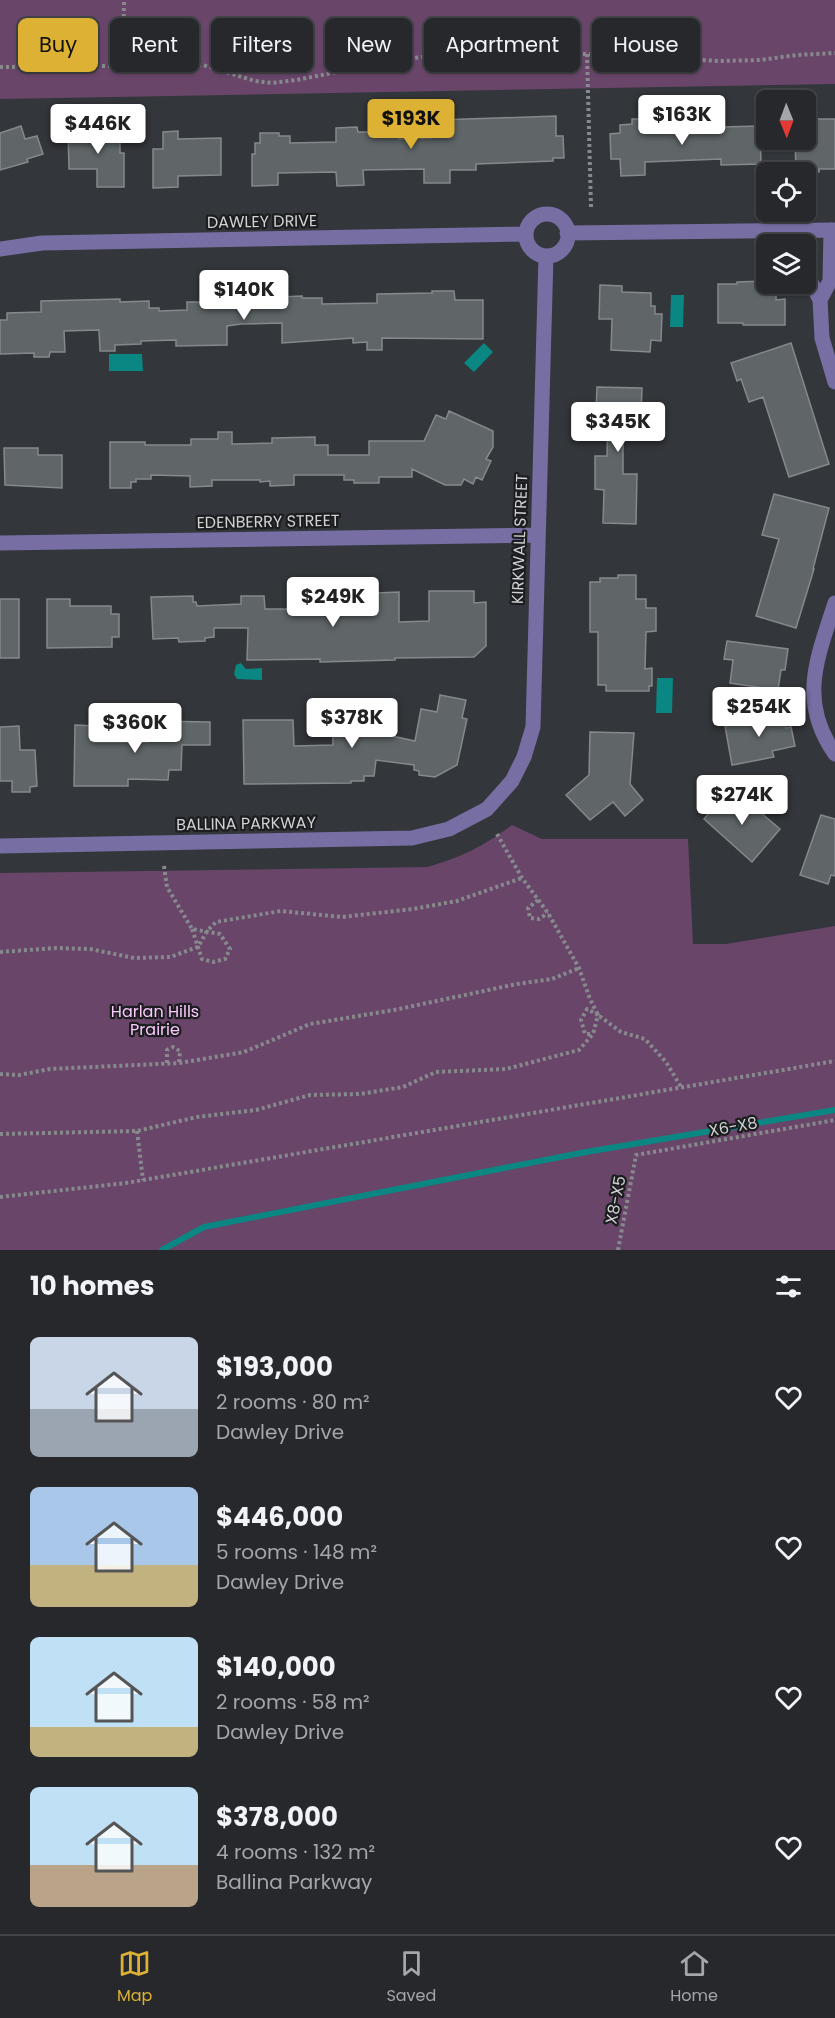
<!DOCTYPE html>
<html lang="en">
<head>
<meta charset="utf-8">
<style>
	:root { --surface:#26282c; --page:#2e3034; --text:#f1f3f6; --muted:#a4a6a9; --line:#424448; --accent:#ddb133 }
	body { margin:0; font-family:Poppins,sans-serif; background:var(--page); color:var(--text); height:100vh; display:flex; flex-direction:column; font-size:22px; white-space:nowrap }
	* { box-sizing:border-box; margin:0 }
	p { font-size:20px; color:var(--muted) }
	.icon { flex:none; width:33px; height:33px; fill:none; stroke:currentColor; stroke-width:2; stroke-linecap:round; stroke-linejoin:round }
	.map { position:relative; height:1250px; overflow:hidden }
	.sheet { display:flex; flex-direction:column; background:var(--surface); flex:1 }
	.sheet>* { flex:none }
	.banner { position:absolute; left:18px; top:18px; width:800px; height:54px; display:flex; gap:12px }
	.needle { width:39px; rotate:179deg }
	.tools { position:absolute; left:756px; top:90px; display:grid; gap:12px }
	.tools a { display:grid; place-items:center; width:60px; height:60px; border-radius:9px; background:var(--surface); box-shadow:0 2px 4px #0004,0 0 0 2px var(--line); font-size:30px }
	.price { position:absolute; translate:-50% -51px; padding:0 14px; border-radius:6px; background:#fff; color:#222; font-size:20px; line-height:39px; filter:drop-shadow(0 2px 3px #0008) }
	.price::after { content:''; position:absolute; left:50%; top:36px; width:18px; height:14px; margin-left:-9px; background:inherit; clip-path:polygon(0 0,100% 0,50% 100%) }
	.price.current { background:var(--accent); color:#111 }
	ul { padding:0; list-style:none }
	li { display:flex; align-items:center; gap:18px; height:150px; padding:0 30px }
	li span { display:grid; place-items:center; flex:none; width:168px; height:120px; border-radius:9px; color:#555 }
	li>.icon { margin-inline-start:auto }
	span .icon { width:72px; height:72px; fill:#fffc; stroke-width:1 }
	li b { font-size:26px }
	h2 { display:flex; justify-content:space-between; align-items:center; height:72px; padding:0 30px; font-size:26px }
	.tag { padding:0 21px; border-radius:9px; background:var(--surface); box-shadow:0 2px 4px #0004,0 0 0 2px var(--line); font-size:21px; line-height:54px }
	.tag.current { background:var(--accent); color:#111 }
	.tabs { display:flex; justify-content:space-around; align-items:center; height:84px; border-top:2px solid var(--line); background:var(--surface); font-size:16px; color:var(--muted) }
	.tabs a { display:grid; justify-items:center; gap:3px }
	.tabs .current { color:var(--accent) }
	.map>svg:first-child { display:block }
	.green { fill:#684569 }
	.water { fill:#0a8782 }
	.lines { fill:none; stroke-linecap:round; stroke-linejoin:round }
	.stream { stroke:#0a8782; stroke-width:6 }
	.building { fill:#606668; stroke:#83898c; stroke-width:1.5 }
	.path { stroke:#878a8d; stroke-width:4; stroke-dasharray:3 3; stroke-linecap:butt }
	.minor { stroke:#776ea3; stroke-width:15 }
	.labels { text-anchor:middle; stroke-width:4.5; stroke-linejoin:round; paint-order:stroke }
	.street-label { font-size:16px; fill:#d0d2d4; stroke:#1c1d1f }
	.park-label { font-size:16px; fill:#fbc8fd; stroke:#1c1d1f }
</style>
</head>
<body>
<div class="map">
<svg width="835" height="1250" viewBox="0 0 835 1250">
	<rect width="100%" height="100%" fill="#33363a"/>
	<path class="green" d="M 0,0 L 835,0 L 835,84 L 0,99 Z
		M 512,825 L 542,839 L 688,839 L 693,944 L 726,944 L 835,926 L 835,1250 L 0,1250 L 0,873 L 427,867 C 462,857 482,847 512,825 Z"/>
	<path class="water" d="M 671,295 L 684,295 L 683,327 L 670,327 Z
		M 484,343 L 493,352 L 474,372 L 464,363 Z
		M 142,354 L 143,371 L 109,371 L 109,354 Z
		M 241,663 L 246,669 L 262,668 L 262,680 L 237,679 L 234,674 L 236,665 Z
		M 657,678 L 673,678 L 672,713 L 656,713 Z"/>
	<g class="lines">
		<path class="stream" d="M 162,1250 L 204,1227 L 586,1152 L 835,1110"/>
	</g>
	<path class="building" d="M 556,116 L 556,136 L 563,136 L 564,158 L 553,158 L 553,161 L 476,164 L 476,170 L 450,170 L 450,183 L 424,183 L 424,169 L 363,170 L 364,185 L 337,186 L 336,172 L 278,173 L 278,185 L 252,186 L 252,154 L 255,154 L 255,143 L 260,143 L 260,133 L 279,133 L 279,136 L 290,136 L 290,143 L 336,142 L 336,128 L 357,127 L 358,132 L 399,132 L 399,139 L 431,138 L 439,129 L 439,120 Z
		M 632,119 L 654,119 L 655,126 L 664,126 L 664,130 L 674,130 L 674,134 L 721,133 L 721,127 L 760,126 L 761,164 L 721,165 L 721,159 L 645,162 L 645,175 L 621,176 L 620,159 L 611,159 L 610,134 L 620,133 L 620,125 L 632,124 Z
		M 806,119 L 835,119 L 835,169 L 819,169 L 819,172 L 796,172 L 795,140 L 806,140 Z
		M 21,126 L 25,139 L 37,136 L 43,154 L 27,159 L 28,162 L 0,170 L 0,133 Z
		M 120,129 L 120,153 L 124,153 L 124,187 L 97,187 L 97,169 L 69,169 L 68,130 Z
		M 178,131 L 178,139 L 221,138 L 221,175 L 178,176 L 178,187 L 153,188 L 153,149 L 163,149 L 163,132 Z
		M 766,281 L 767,292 L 776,292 L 776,300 L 785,299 L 785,325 L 743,325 L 743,323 L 718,323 L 718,284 L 737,284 L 737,282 Z
		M 600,285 L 622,286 L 622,292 L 651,293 L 651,306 L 655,306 L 655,314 L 662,314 L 661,341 L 651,340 L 650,352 L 611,350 L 612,319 L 599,319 Z
		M 432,291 L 454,291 L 455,300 L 483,300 L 483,339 L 382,338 L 382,350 L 367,350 L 367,342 L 353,343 L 353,338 L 282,343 L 282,323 L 241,324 L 227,326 L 227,345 L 176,346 L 176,340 L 141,341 L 141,344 L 115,345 L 115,351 L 100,351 L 99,330 L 64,331 L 65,352 L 50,352 L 49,357 L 34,357 L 34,353 L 0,354 L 0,320 L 7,320 L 7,313 L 41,312 L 41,301 L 120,299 L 120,302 L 149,301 L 149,308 L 159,308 L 159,311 L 187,310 L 187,302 L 207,302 L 207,297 L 230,297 L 230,301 L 267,302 L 280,300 L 280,297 L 302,296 L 302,298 L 322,298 L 322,304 L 377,303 L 377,294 L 432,293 Z
		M 791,343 L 829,464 L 789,477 L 763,397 L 749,402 L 741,379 L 737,381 L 731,363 Z
		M 597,387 L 642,388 L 640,439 L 623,439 L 623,474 L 637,474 L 636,524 L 603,523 L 604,490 L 595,489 L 595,456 L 607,456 L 608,411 L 596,411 Z
		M 449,411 L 493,431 L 493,447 L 486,459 L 491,461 L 482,480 L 476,477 L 473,484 L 464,479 L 461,485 L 445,485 L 412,469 L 412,477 L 379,477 L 379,483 L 354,483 L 354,480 L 344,480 L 344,475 L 294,475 L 294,485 L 270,486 L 270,481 L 260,482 L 260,480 L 212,480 L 212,486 L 190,487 L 190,476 L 151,475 L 151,479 L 136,479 L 136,482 L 131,482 L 131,488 L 110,488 L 110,442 L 145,442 L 145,445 L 191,445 L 191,439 L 218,439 L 218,432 L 232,432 L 232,444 L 272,443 L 272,438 L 315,437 L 315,445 L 328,445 L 328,455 L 369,455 L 369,441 L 424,441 L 436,415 L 446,419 Z
		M 4,448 L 38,448 L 38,455 L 62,455 L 62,488 L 5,485 Z
		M 774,494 L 829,508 L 813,569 L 814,569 L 796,628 L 756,616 L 779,539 L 762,535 Z
		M 618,575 L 636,575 L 636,599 L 646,599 L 646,608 L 656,608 L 656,631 L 646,632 L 645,669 L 652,668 L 652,686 L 649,686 L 649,691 L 606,691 L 606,685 L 598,685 L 598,632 L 590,632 L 590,582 L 600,582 L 600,578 L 618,578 Z
		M 429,591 L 474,591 L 474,603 L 486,602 L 486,646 L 474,657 L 395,658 L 395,660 L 320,662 L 320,659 L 247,660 L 248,628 L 214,628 L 214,637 L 205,638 L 205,641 L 179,642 L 178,638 L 153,639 L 151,597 L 193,596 L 193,602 L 196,602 L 197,606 L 241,604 L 241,596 L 264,596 L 265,609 L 319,609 L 319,603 L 364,603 L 364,597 L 376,596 L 376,593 L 399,592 L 399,622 L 429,621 Z
		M 0,599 L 19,599 L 19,658 L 0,658 Z
		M 47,599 L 70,599 L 70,606 L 111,606 L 111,614 L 119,614 L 119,637 L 112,637 L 112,647 L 47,648 Z
		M 727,641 L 788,649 L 785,670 L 781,670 L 778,690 L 730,683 L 733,660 L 724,659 Z
		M 440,695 L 466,700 L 462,718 L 467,719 L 457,765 L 435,777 L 419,775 L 419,771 L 414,770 L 414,765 L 376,760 L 374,776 L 364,776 L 364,781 L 351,781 L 351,783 L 244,784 L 243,720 L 293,720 L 294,746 L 333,745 L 332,719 L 369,718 L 369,731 L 415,741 L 421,709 L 437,712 Z
		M 783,710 L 786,728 L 791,727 L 795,746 L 772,751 L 774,757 L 732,765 L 725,726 L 756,720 L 755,715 Z
		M 148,721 L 210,722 L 210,745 L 182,745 L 181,770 L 169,770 L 168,780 L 128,779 L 128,786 L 74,786 L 75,725 L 96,726 L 95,742 L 148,742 Z
		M 19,726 L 20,750 L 35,750 L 37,786 L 30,787 L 30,792 L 12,792 L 12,781 L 0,781 L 0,727 Z
		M 590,732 L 634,733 L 630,784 L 643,800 L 625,816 L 613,802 L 590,820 L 566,795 L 589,775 Z
		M 728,791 L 745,805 L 748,802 L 780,829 L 752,862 L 704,819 Z
		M 821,815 L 835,819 L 835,876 L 831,875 L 828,884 L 800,875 Z"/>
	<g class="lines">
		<path class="path" d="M 587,54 L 591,208
			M 123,65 L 124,0
			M 0,67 L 203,65 L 255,81 L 272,83 L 296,80 L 404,59 L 460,53 L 587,54 L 720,61 L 760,60 L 797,55 L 835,53
			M 497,834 L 522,878 L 548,913 L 579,968 L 590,999 L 598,1015 L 621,1032 L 645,1039 L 666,1062 L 681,1087
			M 164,866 L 167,887 L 192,929 L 220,934 L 230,949 L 225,959 L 213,962 L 202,959 L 192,929
			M 538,900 L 528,908 L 530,918 L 539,919 L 548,913
			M 0,952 L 56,948 L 90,949 L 134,958 L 170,957 L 198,947 L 207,931 L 216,922 L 281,911 L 342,917 L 413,909 L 457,901 L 522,878
			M 167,1063 L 167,1050 L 173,1047 L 180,1051 L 179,1063
			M 0,1074 L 19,1075 L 50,1069 L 179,1063 L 244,1052 L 310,1024 L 394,1010 L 517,984 L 552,979 L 579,968
			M 137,1131 L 143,1180
			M 0,1134 L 137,1131 L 197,1117 L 256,1110 L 310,1095 L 360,1094 L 403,1087 L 436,1072 L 506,1069 L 579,1050 L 593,1034 L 598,1015 L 587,1009 L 581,1020 L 585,1034 L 593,1034
			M 0,1197 L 126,1183 L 835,1061
			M 618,1250 L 636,1155 L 835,1120"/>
		<path class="minor" d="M526 235a21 21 0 1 1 42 0a21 21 0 1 1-42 0Z
			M 806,231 L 809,278 L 820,300 L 822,338 L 835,382
			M 567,233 L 835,230
			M 0,249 L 42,243 L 526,234
			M 820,300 L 830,281 L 831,230
			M 0,543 L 537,535
			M 835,603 C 817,659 798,701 835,754
			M 0,846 L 412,838 L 449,829 L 487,809 L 512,781 L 524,757 L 533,727 L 546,256"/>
	</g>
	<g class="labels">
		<g class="street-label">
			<text transform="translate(262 221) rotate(-1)" y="6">DAWLEY DRIVE</text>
			<text transform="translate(268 521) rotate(-1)" y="6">EDENBERRY STREET</text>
			<text transform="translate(519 539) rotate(-88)" y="6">KIRKWALL STREET</text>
			<text transform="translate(246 823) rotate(-1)" y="6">BALLINA PARKWAY</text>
			<text transform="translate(733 1126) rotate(-10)" y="6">X6-X8</text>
			<text transform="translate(615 1200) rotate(-79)" y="6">X8-X5</text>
		</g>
		<g class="park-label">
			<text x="155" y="1017">Harlan Hills<tspan x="155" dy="18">Prairie</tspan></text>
		</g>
	</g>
</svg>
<div class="tools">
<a><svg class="needle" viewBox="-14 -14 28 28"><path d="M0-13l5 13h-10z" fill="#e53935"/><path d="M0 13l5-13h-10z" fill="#a4a6a9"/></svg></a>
<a><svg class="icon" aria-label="locate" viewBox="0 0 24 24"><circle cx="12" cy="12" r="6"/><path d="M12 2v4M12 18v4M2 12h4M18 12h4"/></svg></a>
<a><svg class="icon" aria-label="layers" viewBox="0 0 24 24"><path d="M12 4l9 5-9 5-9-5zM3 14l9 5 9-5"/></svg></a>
</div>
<b class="price" style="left:682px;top:146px">$163K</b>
<b class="price current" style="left:411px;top:150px">$193K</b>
<b class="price" style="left:98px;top:155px">$446K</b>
<b class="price" style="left:244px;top:321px">$140K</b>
<b class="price" style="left:618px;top:453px">$345K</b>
<b class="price" style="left:333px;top:628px">$249K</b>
<b class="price" style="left:759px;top:738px">$254K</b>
<b class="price" style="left:352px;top:749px">$378K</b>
<b class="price" style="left:135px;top:754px">$360K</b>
<b class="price" style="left:742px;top:826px">$274K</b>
<div class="banner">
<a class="tag current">Buy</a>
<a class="tag">Rent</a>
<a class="tag">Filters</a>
<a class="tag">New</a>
<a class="tag">Apartment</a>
<a class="tag">House</a>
</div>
</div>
<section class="sheet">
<h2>10 homes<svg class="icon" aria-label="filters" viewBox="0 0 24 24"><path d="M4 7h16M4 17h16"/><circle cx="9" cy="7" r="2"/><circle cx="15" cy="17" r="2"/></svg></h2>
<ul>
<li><span style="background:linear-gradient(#c9d6e8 60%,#9aa5b1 0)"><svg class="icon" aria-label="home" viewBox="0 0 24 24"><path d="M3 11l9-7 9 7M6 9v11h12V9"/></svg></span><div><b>$193,000</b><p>2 rooms · 80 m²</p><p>Dawley Drive</p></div><svg class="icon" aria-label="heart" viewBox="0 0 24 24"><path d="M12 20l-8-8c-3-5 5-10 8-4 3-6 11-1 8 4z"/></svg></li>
<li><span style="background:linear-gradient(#a9c7e8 65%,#c2b280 0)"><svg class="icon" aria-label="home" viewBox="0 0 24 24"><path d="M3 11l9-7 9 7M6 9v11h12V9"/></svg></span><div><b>$446,000</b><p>5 rooms · 148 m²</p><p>Dawley Drive</p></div><svg class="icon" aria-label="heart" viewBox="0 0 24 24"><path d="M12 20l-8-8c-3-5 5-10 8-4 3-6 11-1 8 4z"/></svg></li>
<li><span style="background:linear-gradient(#bfe0f5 75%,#c2b280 0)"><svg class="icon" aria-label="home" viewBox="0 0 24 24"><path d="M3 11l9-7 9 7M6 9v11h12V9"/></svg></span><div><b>$140,000</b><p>2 rooms · 58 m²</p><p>Dawley Drive</p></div><svg class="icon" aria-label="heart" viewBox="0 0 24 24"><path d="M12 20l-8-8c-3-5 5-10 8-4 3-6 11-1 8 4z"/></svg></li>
<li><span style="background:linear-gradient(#bfe0f5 65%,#b9a48a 0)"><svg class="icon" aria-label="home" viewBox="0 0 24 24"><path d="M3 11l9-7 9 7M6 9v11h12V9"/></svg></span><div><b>$378,000</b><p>4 rooms · 132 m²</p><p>Ballina Parkway</p></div><svg class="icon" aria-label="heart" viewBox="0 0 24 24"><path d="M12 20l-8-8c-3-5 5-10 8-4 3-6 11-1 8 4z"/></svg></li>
</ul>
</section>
<nav class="tabs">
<a class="current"><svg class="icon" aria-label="map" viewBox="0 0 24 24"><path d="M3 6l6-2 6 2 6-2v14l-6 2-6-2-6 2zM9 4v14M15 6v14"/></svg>Map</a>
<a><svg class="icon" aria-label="saved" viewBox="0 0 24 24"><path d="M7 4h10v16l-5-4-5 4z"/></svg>Saved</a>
<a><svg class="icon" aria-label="home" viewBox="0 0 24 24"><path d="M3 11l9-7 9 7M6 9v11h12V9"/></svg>Home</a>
</nav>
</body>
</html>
